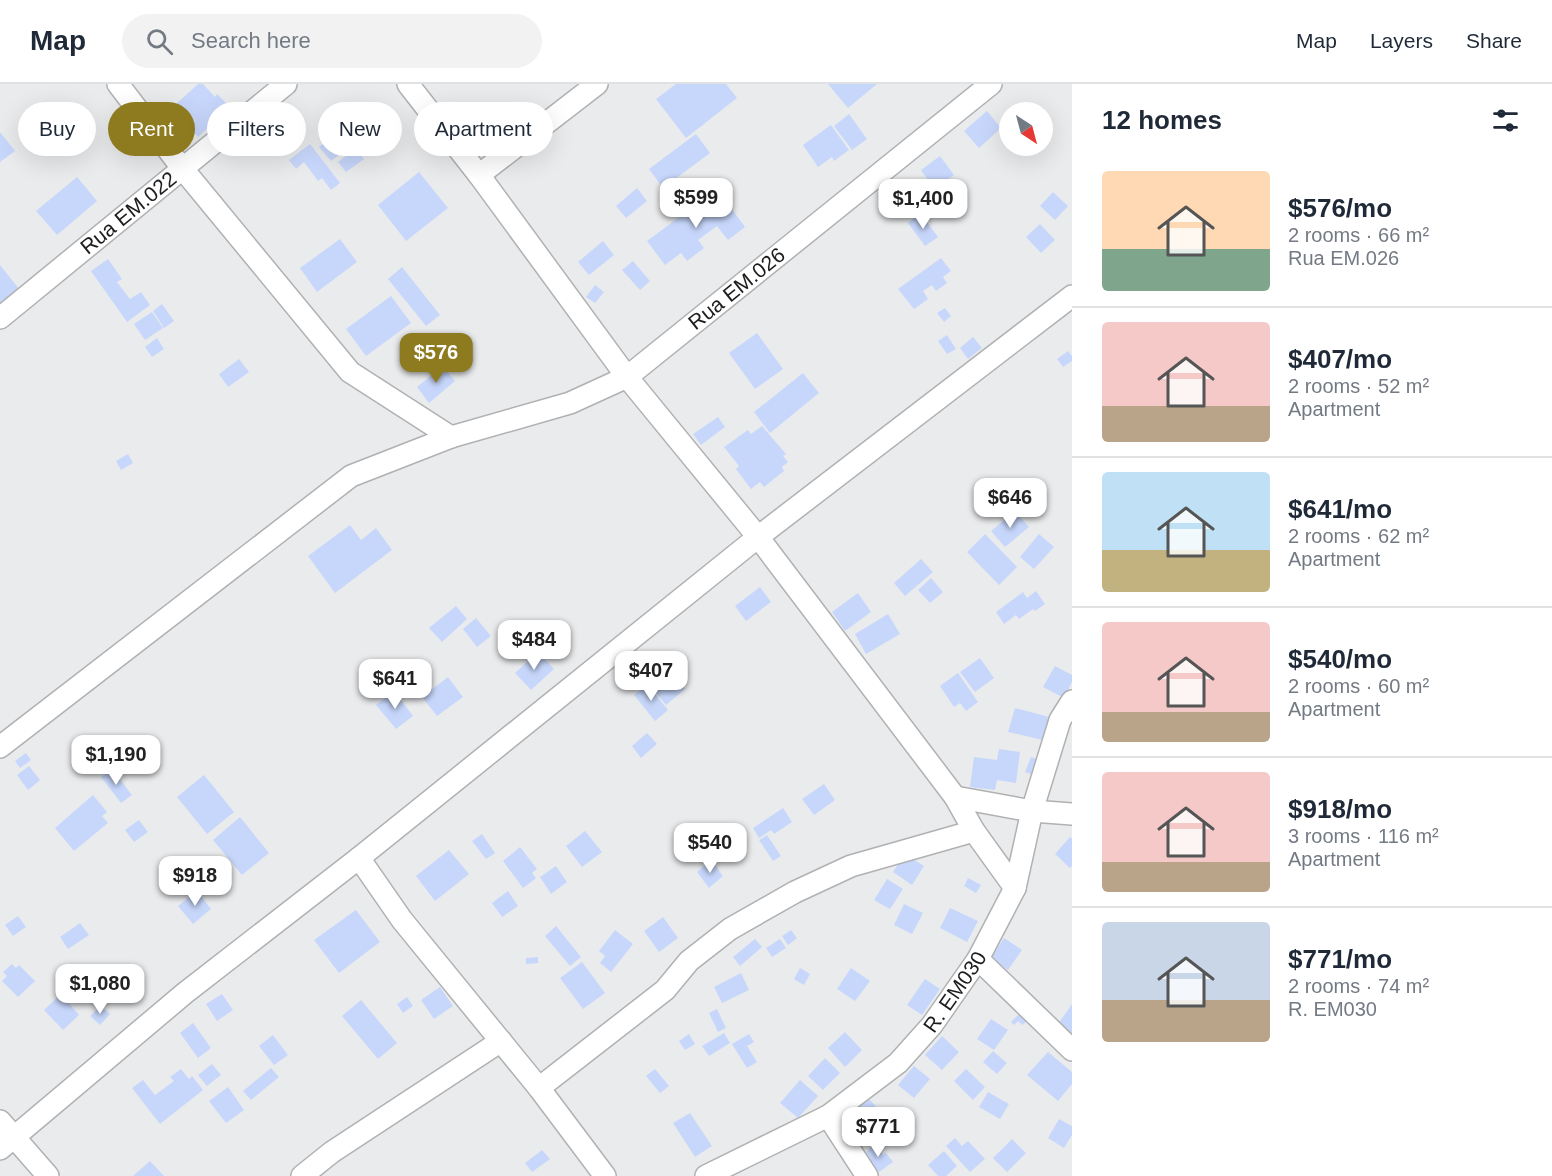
<!DOCTYPE html>
<html lang="en">
<head>
<meta charset="utf-8">
<style>
	:root { --surface:#fff; --page:#f2f2f3; --text:#1f2937; --muted:#747a83; --line:#e0e1e3; --accent:#8e7a1f }
	body { margin:0; font-family:Helvetica,sans-serif; background:var(--page); color:var(--text); height:100vh; display:flex; flex-direction:column; font-size:22px; white-space:nowrap }
	* { box-sizing:border-box; margin:0 }
	p { font-size:20px; color:var(--muted) }
	.icon { flex:none; width:33px; height:33px; fill:none; stroke:currentColor; stroke-width:2; stroke-linecap:round; stroke-linejoin:round }
	.map { position:relative; flex:1; overflow:hidden }
	.panel { display:flex; flex-direction:column; background:var(--surface); width:480px }
	.panel>* { flex:none }
	.guide { position:absolute; left:18px; top:18px; width:570px; height:54px; display:flex; gap:12px }
	.needle { width:39px; rotate:144deg }
	.buttons { position:absolute; left:999px; top:18px; display:grid; gap:12px }
	.buttons a { display:grid; place-items:center; width:54px; height:54px; border-radius:50%; background:var(--surface); box-shadow:0 6px 24px #0002; font-size:30px }
	.price { position:absolute; translate:-50% -51px; padding:0 14px; border-radius:12px; background:#fff; color:#222; font-size:20px; line-height:39px; filter:drop-shadow(0 2px 3px #0008) }
	.price::after { content:''; position:absolute; left:50%; top:36px; width:18px; height:14px; margin-left:-9px; background:inherit; clip-path:polygon(0 0,100% 0,50% 100%) }
	.price.on { background:var(--accent); color:#fff }
	ul { padding:0; list-style:none }
	li { display:flex; align-items:center; gap:18px; height:150px; padding:0 30px }
	li+li { border-top:2px solid var(--line) }
	li span { display:grid; place-items:center; flex:none; width:168px; height:120px; border-radius:6px; color:#555 }
	li>.icon { margin-inline-start:auto }
	span .icon { width:72px; height:72px; fill:#fffc; stroke-width:1 }
	li b { font-size:26px }
	h2 { display:flex; justify-content:space-between; align-items:center; height:72px; padding:0 30px; font-size:26px }
	.tag { padding:0 21px; border-radius:27px; background:var(--surface); box-shadow:0 6px 24px #0002; font-size:21px; line-height:54px }
	.tag.on { background:var(--accent); color:#fff }
	header { display:flex; align-items:center; gap:36px; box-sizing:border-box; height:84px; padding:0 30px; background:var(--surface); border-bottom:2px solid var(--line) }
	header strong { font-size:28px }
	nav { display:flex; gap:33px; margin-inline-start:auto; font-size:21px }
	.search { width:420px; height:54px; background:var(--page); display:flex; align-items:center; gap:15px; box-sizing:border-box; padding:0 21px; border-radius:33px; color:var(--muted); font-size:22px }
	main { display:flex; flex:1; min-height:0 }
	.map>svg:first-child { display:block }
	.building { fill:#c7d7fb }
	.lines { fill:none; stroke-linecap:round; stroke-linejoin:round }
	.minor-casing { stroke:#b0b1b3; stroke-width:24 }
	.minor { stroke:#fff; stroke-width:21 }
	.labels { text-anchor:middle; stroke-width:4.5; stroke-linejoin:round; paint-order:stroke }
	.street-label { font-size:21px; fill:#1d1d1e; stroke:#fff }
</style>
</head>
<body>
<header>
<strong>Map</strong>
<div class="search"><svg class="icon" aria-label="search" viewBox="0 0 24 24"><circle cx="10" cy="10" r="6"/><path d="M15 15l6 6"/></svg>Search here</div>
<nav><a>Map</a><a>Layers</a><a>Share</a></nav>
</header>
<main>
<div class="map">
<svg width="1072" height="1092" viewBox="0 0 1072 1092">
	<rect width="100%" height="100%" fill="#eaebed"/>
	<path class="building" d="M 198,0 L 203,0 L 215,13 L 217,10 L 230,23 L 198,53 L 186,40 L 190,37 L 175,21 Z
		M 676,0 L 726,0 L 737,14 L 686,54 L 656,15 Z
		M 828,0 L 877,0 L 848,24 Z
		M 987,27 L 1001,44 L 979,64 L 964,47 Z
		M 849,30 L 867,55 L 852,66 L 834,42 Z
		M 831,41 L 849,66 L 834,77 L 832,73 L 818,83 L 803,61 Z
		M 345,42 L 357,57 L 331,77 L 319,63 Z
		M 0,48 L 15,67 L 0,78 Z
		M 696,50 L 710,69 L 663,104 L 649,85 Z
		M 310,60 L 340,99 L 331,106 L 322,94 L 318,97 L 304,78 L 296,85 L 289,76 Z
		M 356,64 L 364,75 L 346,88 L 338,78 Z
		M 940,72 L 954,91 L 934,105 L 921,86 Z
		M 419,88 L 448,124 L 406,157 L 378,121 Z
		M 77,93 L 97,117 L 57,151 L 36,127 Z
		M 637,104 L 647,117 L 626,134 L 616,122 Z
		M 717,105 L 745,143 L 728,156 L 717,142 L 698,156 L 704,164 L 687,177 L 681,169 L 665,181 L 647,157 Z
		M 1053,108 L 1068,122 L 1055,136 L 1040,122 Z
		M 920,129 L 938,153 L 925,162 L 908,139 Z
		M 1040,140 L 1055,156 L 1041,169 L 1026,153 Z
		M 340,155 L 357,178 L 317,208 L 300,184 Z
		M 603,157 L 614,171 L 589,191 L 578,178 Z
		M 941,174 L 951,187 L 943,193 L 947,199 L 936,207 L 932,201 L 923,207 L 928,215 L 914,225 L 898,205 Z
		M 108,175 L 122,195 L 117,198 L 130,215 L 141,208 L 150,221 L 127,238 L 91,187 Z
		M 633,177 L 650,197 L 640,206 L 622,186 Z
		M 0,181 L 19,205 L 0,221 Z
		M 402,183 L 440,231 L 426,242 L 388,195 Z
		M 595,201 L 604,208 L 595,219 L 586,213 Z
		M 391,212 L 411,239 L 366,272 L 346,245 Z
		M 162,220 L 174,237 L 164,244 L 153,227 Z
		M 945,224 L 951,232 L 944,238 L 937,229 Z
		M 152,228 L 163,244 L 145,256 L 134,240 Z
		M 757,249 L 783,285 L 755,305 L 729,269 Z
		M 453,250 L 474,276 L 460,287 L 439,261 Z
		M 947,251 L 956,265 L 947,270 L 938,257 Z
		M 973,253 L 982,264 L 968,275 L 960,264 Z
		M 157,254 L 164,265 L 152,273 L 145,263 Z
		M 1068,267 L 1072,272 L 1072,277 L 1063,283 L 1057,275 Z
		M 239,275 L 249,288 L 228,303 L 219,290 Z
		M 443,282 L 455,297 L 429,319 L 417,303 Z
		M 803,289 L 819,309 L 770,349 L 754,328 Z
		M 718,333 L 725,343 L 701,361 L 693,350 Z
		M 762,342 L 786,370 L 783,372 L 788,378 L 782,383 L 784,387 L 764,403 L 760,398 L 751,405 L 736,385 L 739,382 L 724,363 L 748,346 L 751,350 Z
		M 128,370 L 133,379 L 121,386 L 116,377 Z
		M 1015,427 L 1029,443 L 1005,463 L 991,447 Z
		M 350,441 L 361,456 L 376,444 L 392,466 L 335,509 L 308,472 Z
		M 985,450 L 1017,483 L 999,501 L 967,468 Z
		M 1039,450 L 1054,463 L 1034,485 L 1020,473 Z
		M 921,475 L 933,488 L 905,512 L 894,499 Z
		M 931,494 L 943,508 L 930,519 L 918,506 Z
		M 760,503 L 771,518 L 746,537 L 735,522 Z
		M 1036,507 L 1045,520 L 1035,527 L 1033,525 L 1019,535 L 1016,531 L 1004,540 L 996,528 L 1023,508 L 1027,514 Z
		M 858,509 L 871,528 L 845,547 L 832,528 Z
		M 456,522 L 467,535 L 442,558 L 429,544 Z
		M 888,530 L 900,550 L 866,570 L 855,550 Z
		M 476,534 L 491,552 L 477,563 L 463,545 Z
		M 538,568 L 554,585 L 531,606 L 515,589 Z
		M 980,574 L 994,594 L 975,608 L 960,588 Z
		M 665,581 L 685,605 L 666,621 L 646,597 Z
		M 1055,582 L 1072,591 L 1072,598 L 1064,614 L 1043,603 Z
		M 958,589 L 978,618 L 966,627 L 960,619 L 954,623 L 940,602 Z
		M 448,593 L 463,613 L 437,632 L 422,613 Z
		M 647,600 L 668,626 L 655,637 L 634,611 Z
		M 394,607 L 413,632 L 396,645 L 376,621 Z
		M 1015,624 L 1053,634 L 1047,657 L 1008,648 Z
		M 647,649 L 657,660 L 641,674 L 632,662 Z
		M 999,665 L 1020,668 L 1016,699 L 997,696 L 995,706 L 970,703 L 974,673 L 997,676 Z
		M 26,669 L 31,676 L 20,684 L 15,677 Z
		M 1031,673 L 1042,677 L 1036,692 L 1025,688 Z
		M 29,682 L 40,696 L 28,706 L 17,691 Z
		M 112,685 L 132,711 L 121,719 L 101,693 Z
		M 204,691 L 234,728 L 207,750 L 177,713 Z
		M 824,700 L 835,716 L 814,731 L 802,715 Z
		M 93,711 L 107,728 L 102,732 L 108,739 L 74,767 L 55,744 Z
		M 783,724 L 792,738 L 774,750 L 771,746 L 759,754 L 753,744 Z
		M 240,733 L 269,769 L 242,791 L 213,756 Z
		M 139,736 L 148,748 L 134,758 L 125,746 Z
		M 585,747 L 602,768 L 582,783 L 566,762 Z
		M 482,750 L 495,769 L 486,775 L 472,757 Z
		M 767,751 L 781,772 L 773,777 L 759,756 Z
		M 1070,753 L 1072,755 L 1072,782 L 1070,784 L 1055,770 Z
		M 520,763 L 537,785 L 532,789 L 536,794 L 523,804 L 503,777 Z
		M 449,766 L 469,790 L 435,817 L 416,792 Z
		M 905,770 L 924,782 L 912,801 L 893,788 Z
		M 711,776 L 723,792 L 709,804 L 697,788 Z
		M 556,782 L 567,798 L 551,810 L 540,793 Z
		M 968,794 L 981,801 L 976,809 L 964,802 Z
		M 887,795 L 903,805 L 890,825 L 874,816 Z
		M 197,807 L 211,825 L 193,840 L 178,822 Z
		M 508,807 L 518,822 L 502,833 L 492,819 Z
		M 904,820 L 923,829 L 912,850 L 894,841 Z
		M 950,824 L 978,837 L 967,858 L 940,844 Z
		M 356,826 L 380,858 L 339,889 L 314,856 Z
		M 18,832 L 26,843 L 13,852 L 5,841 Z
		M 663,833 L 678,854 L 659,868 L 644,847 Z
		M 80,839 L 89,851 L 68,865 L 60,853 Z
		M 556,842 L 581,873 L 570,882 L 545,852 Z
		M 615,846 L 633,860 L 611,888 L 600,879 L 605,872 L 599,867 Z
		M 791,846 L 797,854 L 788,861 L 782,852 Z
		M 1004,854 L 1022,866 L 1008,886 L 991,874 Z
		M 755,855 L 762,863 L 740,882 L 733,873 Z
		M 780,855 L 786,864 L 772,873 L 766,864 Z
		M 538,873 L 538,879 L 526,880 L 526,874 Z
		M 582,878 L 605,909 L 583,925 L 560,894 Z
		M 12,880 L 16,884 L 19,881 L 35,897 L 18,913 L 2,897 L 7,892 L 3,888 Z
		M 800,884 L 810,890 L 804,901 L 794,895 Z
		M 851,884 L 870,897 L 855,917 L 837,905 Z
		M 741,889 L 749,906 L 722,919 L 714,903 Z
		M 925,895 L 940,905 L 922,931 L 907,921 Z
		M 440,903 L 453,922 L 434,935 L 421,916 Z
		M 61,910 L 79,931 L 63,946 L 44,926 Z
		M 222,910 L 233,926 L 217,937 L 206,920 Z
		M 407,913 L 413,922 L 403,929 L 397,920 Z
		M 361,916 L 397,959 L 378,975 L 342,932 Z
		M 1072,920 L 1072,950 L 1058,940 Z
		M 101,922 L 110,930 L 100,941 L 90,932 Z
		M 717,925 L 726,944 L 718,948 L 709,929 Z
		M 1021,928 L 1029,936 L 1022,941 L 1018,937 L 1014,941 L 1011,938 Z
		M 991,935 L 1008,946 L 994,966 L 977,955 Z
		M 193,939 L 211,964 L 198,974 L 180,949 Z
		M 845,948 L 862,966 L 845,983 L 828,964 Z
		M 724,949 L 730,959 L 709,972 L 702,962 Z
		M 689,950 L 695,960 L 685,966 L 679,957 Z
		M 749,950 L 754,958 L 747,962 L 757,978 L 747,984 L 732,960 Z
		M 273,951 L 288,971 L 274,981 L 259,962 Z
		M 942,952 L 959,968 L 942,986 L 925,971 Z
		M 993,967 L 1007,979 L 997,990 L 983,978 Z
		M 1048,968 L 1072,988 L 1072,1000 L 1058,1017 L 1027,991 Z
		M 825,974 L 840,989 L 823,1006 L 808,992 Z
		M 212,980 L 221,991 L 207,1002 L 198,991 Z
		M 914,982 L 930,995 L 914,1014 L 898,1001 Z
		M 271,984 L 279,993 L 251,1016 L 243,1007 Z
		M 181,985 L 189,995 L 192,992 L 203,1006 L 160,1040 L 132,1004 L 143,996 L 155,1011 L 174,997 L 170,993 Z
		M 655,985 L 669,1002 L 660,1009 L 646,992 Z
		M 966,985 L 985,1003 L 973,1016 L 954,997 Z
		M 800,996 L 818,1012 L 798,1034 L 780,1019 Z
		M 228,1003 L 244,1026 L 226,1039 L 209,1017 Z
		M 988,1008 L 1009,1020 L 1000,1035 L 979,1023 Z
		M 867,1013 L 884,1031 L 866,1048 L 849,1030 Z
		M 690,1029 L 712,1062 L 695,1073 L 673,1039 Z
		M 1059,1035 L 1072,1042 L 1072,1051 L 1064,1064 L 1048,1054 Z
		M 955,1054 L 962,1062 L 968,1057 L 985,1075 L 970,1088 L 946,1062 Z
		M 1012,1055 L 1026,1069 L 1007,1088 L 993,1074 Z
		M 875,1060 L 883,1071 L 886,1069 L 893,1078 L 879,1088 L 864,1070 Z
		M 542,1066 L 550,1075 L 532,1088 L 525,1079 Z
		M 944,1067 L 957,1082 L 946,1092 L 938,1092 L 928,1081 Z
		M 150,1077 L 164,1092 L 133,1092 Z"/>
	<g class="lines">
		<g class="minor-casing">
			<g id="minor">
				<path d="M 118,0 L 182,84 L 350,288 L 451,353"/>
				<path d="M 408,0 L 479,91 L 627,293 L 758,453 L 955,713 L 974,747 L 1015,804"/>
				<path d="M 479,91 L 597,0"/>
				<path id="s1" d="M 0,234 L 286,0"/>
				<path id="s2" d="M 0,663 L 351,392 L 451,353 L 570,319 L 627,293 L 991,0"/>
				<path d="M 955,713 L 1032,727 L 1072,730"/>
				<path d="M 359,774 L 402,836 L 539,1004 L 605,1092"/>
				<path d="M 978,875 L 1072,966"/>
				<path d="M 539,1004 L 665,906 L 689,877 L 730,845 L 795,808 L 851,782 L 974,747"/>
				<path d="M 828,1032 L 867,1092"/>
				<path d="M 0,1037 L 48,1092"/>
				<path d="M 0,1065 L 185,909 L 359,774 L 758,453 L 1072,212"/>
				<path d="M 302,1092 L 332,1068 L 501,957"/>
				<path id="s3" d="M 706,1092 L 828,1032 L 898,979 L 932,941 L 978,875 L 1015,804 L 1032,727 L 1060,636 L 1072,617"/>
			</g>
		</g>
		<use href="#minor" class="minor"/>
	</g>
	<g class="labels">
		<g class="street-label">
			<text dy="7" stroke="none"><textPath href="#s1" startOffset="166">Rua EM.022</textPath></text>
			<text dy="7" stroke="none"><textPath href="#s2" startOffset="878">Rua EM.026</textPath></text>
			<text dy="7" stroke="none"><textPath href="#s3" startOffset="315">R. EM030</textPath></text>
		</g>
	</g>
</svg>
<div class="buttons">
<a><svg class="needle" viewBox="-14 -14 28 28"><path d="M0-13l5 13h-10z" fill="#e53935"/><path d="M0 13l5-13h-10z" fill="#747a83"/></svg></a>
</div>
<b class="price" style="left:696px;top:145px">$599</b>
<b class="price" style="left:923px;top:146px">$1,400</b>
<b class="price on" style="left:436px;top:300px">$576</b>
<b class="price" style="left:1010px;top:445px">$646</b>
<b class="price" style="left:534px;top:587px">$484</b>
<b class="price" style="left:651px;top:618px">$407</b>
<b class="price" style="left:395px;top:626px">$641</b>
<b class="price" style="left:116px;top:702px">$1,190</b>
<b class="price" style="left:710px;top:790px">$540</b>
<b class="price" style="left:195px;top:823px">$918</b>
<b class="price" style="left:100px;top:931px">$1,080</b>
<b class="price" style="left:878px;top:1074px">$771</b>
<div class="guide">
<a class="tag">Buy</a>
<a class="tag on">Rent</a>
<a class="tag">Filters</a>
<a class="tag">New</a>
<a class="tag">Apartment</a>
</div>
</div>
<section class="panel">
<h2>12 homes<svg class="icon" aria-label="filters" viewBox="0 0 24 24"><path d="M4 7h16M4 17h16"/><circle cx="9" cy="7" r="2"/><circle cx="15" cy="17" r="2"/></svg></h2>
<ul>
<li><span style="background:linear-gradient(#ffd9b3 65%,#7fa58c 0)"><svg class="icon" aria-label="home" viewBox="0 0 24 24"><path d="M3 11l9-7 9 7M6 9v11h12V9"/></svg></span><div><b>$576/mo</b><p>2 rooms · 66 m²</p><p>Rua EM.026</p></div></li>
<li><span style="background:linear-gradient(#f6c9c9 70%,#b9a48a 0)"><svg class="icon" aria-label="home" viewBox="0 0 24 24"><path d="M3 11l9-7 9 7M6 9v11h12V9"/></svg></span><div><b>$407/mo</b><p>2 rooms · 52 m²</p><p>Apartment</p></div></li>
<li><span style="background:linear-gradient(#bfe0f5 65%,#c2b280 0)"><svg class="icon" aria-label="home" viewBox="0 0 24 24"><path d="M3 11l9-7 9 7M6 9v11h12V9"/></svg></span><div><b>$641/mo</b><p>2 rooms · 62 m²</p><p>Apartment</p></div></li>
<li><span style="background:linear-gradient(#f6c9c9 75%,#b9a48a 0)"><svg class="icon" aria-label="home" viewBox="0 0 24 24"><path d="M3 11l9-7 9 7M6 9v11h12V9"/></svg></span><div><b>$540/mo</b><p>2 rooms · 60 m²</p><p>Apartment</p></div></li>
<li><span style="background:linear-gradient(#f6c9c9 75%,#b9a48a 0)"><svg class="icon" aria-label="home" viewBox="0 0 24 24"><path d="M3 11l9-7 9 7M6 9v11h12V9"/></svg></span><div><b>$918/mo</b><p>3 rooms · 116 m²</p><p>Apartment</p></div></li>
<li><span style="background:linear-gradient(#c9d6e8 65%,#b9a48a 0)"><svg class="icon" aria-label="home" viewBox="0 0 24 24"><path d="M3 11l9-7 9 7M6 9v11h12V9"/></svg></span><div><b>$771/mo</b><p>2 rooms · 74 m²</p><p>R. EM030</p></div></li>
</ul>
</section>
</main>
</body>
</html>
